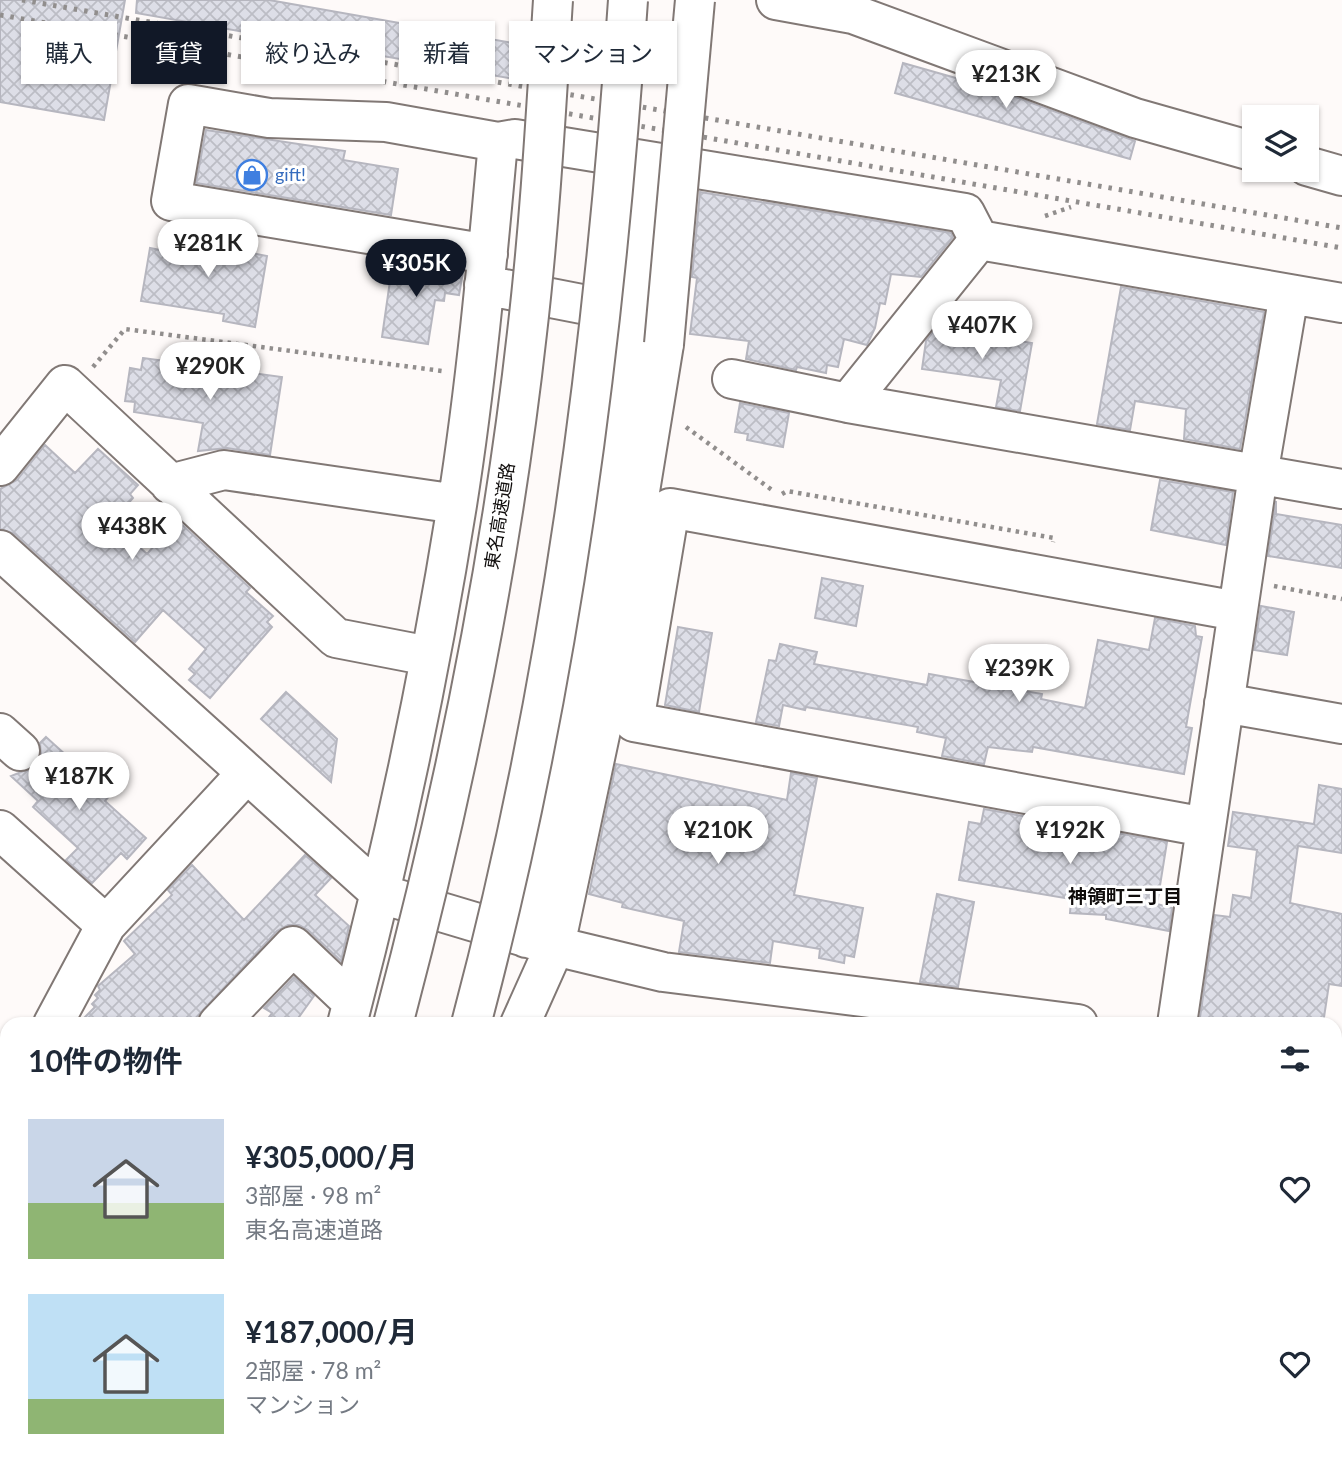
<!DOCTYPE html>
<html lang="ja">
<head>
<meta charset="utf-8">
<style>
	:root { --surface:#fff; --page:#f2f2f3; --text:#1f2937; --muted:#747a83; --accent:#111827 }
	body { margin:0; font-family:Lato,"Noto Sans JP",sans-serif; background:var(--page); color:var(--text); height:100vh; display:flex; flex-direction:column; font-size:26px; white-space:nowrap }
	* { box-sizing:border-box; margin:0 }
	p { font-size:23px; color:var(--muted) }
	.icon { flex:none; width:38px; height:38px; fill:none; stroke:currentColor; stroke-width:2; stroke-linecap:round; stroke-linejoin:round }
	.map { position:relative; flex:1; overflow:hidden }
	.drawer { position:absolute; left:0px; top:1017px; width:1342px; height:450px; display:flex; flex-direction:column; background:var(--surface); border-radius:21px 21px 0 0; box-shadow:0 2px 5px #0004 }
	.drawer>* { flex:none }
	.hud { position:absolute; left:21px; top:21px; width:700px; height:63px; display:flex; gap:14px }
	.buttons { position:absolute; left:1242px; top:105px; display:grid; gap:14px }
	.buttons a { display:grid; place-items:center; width:77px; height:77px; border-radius:0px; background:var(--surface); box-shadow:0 2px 5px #0004; font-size:35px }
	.price { position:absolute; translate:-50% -60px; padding:0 16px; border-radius:24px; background:#fff; color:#222; font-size:23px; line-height:46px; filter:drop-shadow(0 2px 4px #0008) }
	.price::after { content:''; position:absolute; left:50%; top:42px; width:21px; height:16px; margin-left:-10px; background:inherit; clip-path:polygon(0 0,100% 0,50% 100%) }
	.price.active { background:var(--accent); color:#fff }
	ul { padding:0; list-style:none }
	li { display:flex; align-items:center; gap:21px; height:175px; padding:0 28px }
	li span { display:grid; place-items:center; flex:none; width:196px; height:140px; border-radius:0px; color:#555 }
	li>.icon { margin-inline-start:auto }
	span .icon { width:84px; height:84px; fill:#fffc; stroke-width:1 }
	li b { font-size:30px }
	h2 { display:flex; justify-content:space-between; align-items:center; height:84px; padding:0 28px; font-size:30px }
	.tag { padding:0 24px; border-radius:0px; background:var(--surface); box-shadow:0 2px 5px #0004; font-size:24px; line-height:63px }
	.tag.active { background:var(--accent); color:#fff }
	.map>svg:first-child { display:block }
	.building { fill:url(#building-cross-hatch); stroke:#b6b6bf; stroke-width:2 }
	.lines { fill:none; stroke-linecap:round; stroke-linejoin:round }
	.minor-casing { stroke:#817875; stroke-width:42 }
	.major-casing { stroke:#817875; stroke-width:42 }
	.highway-casing { stroke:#817875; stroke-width:42 }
	.path { stroke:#918e8d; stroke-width:4.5; stroke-dasharray:3.5 5; stroke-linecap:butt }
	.minor { stroke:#fff; stroke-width:38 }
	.major { stroke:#fff; stroke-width:38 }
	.highway { stroke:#fff; stroke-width:38 }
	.rail { stroke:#918e8d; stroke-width:5; stroke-dasharray:3.5 7; stroke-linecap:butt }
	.minor-bridge-casing { stroke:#817875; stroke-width:42; stroke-linecap:butt }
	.highway-bridge-casing { stroke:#817875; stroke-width:42; stroke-linecap:butt }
	.minor-bridge { stroke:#fff; stroke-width:38 }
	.highway-bridge { stroke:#fff; stroke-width:38 }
	.labels { text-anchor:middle; stroke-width:6; stroke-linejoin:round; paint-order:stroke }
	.shop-label { font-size:18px; fill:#366cbe; stroke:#fff; text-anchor:start }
	.street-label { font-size:18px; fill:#0f0c0b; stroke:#fff }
	.neighbourhood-label { font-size:19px; font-weight:bold; fill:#0f0c0b; stroke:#fff }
</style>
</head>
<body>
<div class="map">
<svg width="1342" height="1466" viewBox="0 0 1342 1466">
	<defs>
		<pattern id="building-cross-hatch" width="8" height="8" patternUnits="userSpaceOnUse" patternTransform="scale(1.75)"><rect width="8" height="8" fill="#dddee7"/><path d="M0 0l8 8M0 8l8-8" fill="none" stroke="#bcbdc5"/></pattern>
	</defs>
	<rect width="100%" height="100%" fill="#fefaf9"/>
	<path class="building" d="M 0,0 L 125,0 L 104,120 L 0,102 Z
		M 137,0 L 269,0 L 519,44 L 514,79 L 136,13 Z
		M 903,63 L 991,88 L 1135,141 L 1130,159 L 895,93 Z
		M 206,130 L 345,151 L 343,160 L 398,169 L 391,215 L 196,183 Z
		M 700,192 L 951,233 L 953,237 L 921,277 L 891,274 L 885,304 L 880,303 L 875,328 L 867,345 L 844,339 L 838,367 L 827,365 L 826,373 L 797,367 L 796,370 L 746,359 L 749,341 L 690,334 L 697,278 L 692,277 Z
		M 198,235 L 241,244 L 247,246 L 246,252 L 267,256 L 255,327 L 223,321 L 224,314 L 141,301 L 150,248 L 160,250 L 161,246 L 195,252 Z
		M 393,260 L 463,272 L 459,295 L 445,293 L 444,301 L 435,300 L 428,344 L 382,337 Z
		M 1121,287 L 1264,312 L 1240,449 L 1184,439 L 1186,409 L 1135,401 L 1130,430 L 1097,424 Z
		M 936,328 L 1032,343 L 1020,411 L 996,407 L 1001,380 L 922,369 L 926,341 Z
		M 143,358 L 282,377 L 270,455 L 227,448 L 198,451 L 203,423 L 134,412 L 135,402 L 125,401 L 130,368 L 141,370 Z
		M 740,403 L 789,413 L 783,447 L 747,440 L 748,434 L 735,432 Z
		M 45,445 L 75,473 L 98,449 L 138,485 L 130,494 L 133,498 L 112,522 L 147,554 L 177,520 L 250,588 L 246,592 L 273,616 L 267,622 L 272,627 L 210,698 L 189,680 L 195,674 L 189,669 L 206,649 L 163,610 L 135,642 L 15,534 L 0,529 L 0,489 L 17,480 Z
		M 1160,480 L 1233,492 L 1226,545 L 1151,530 Z
		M 1276,501 L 1276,514 L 1342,525 L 1342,568 L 1268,556 Z
		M 822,578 L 863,586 L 856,626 L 815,618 Z
		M 1261,606 L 1294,612 L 1287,655 L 1254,650 Z
		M 1155,618 L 1195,626 L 1196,636 L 1202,637 L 1186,727 L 1192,728 L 1184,774 L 1033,747 L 1032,752 L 988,747 L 984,764 L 942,756 L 946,738 L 917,732 L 918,727 L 806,707 L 805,710 L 783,705 L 779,726 L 756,722 L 769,660 L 776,661 L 780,644 L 817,652 L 814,664 L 927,685 L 929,674 L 1042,694 L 1041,699 L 1085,708 L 1098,640 L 1149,650 Z
		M 678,627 L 712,633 L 699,712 L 665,705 Z
		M 286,692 L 337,739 L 331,782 L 261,719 Z
		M 46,737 L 110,795 L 105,801 L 146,838 L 127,859 L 121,853 L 92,883 L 66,860 L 78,848 L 33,807 L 38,801 L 11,776 L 36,766 L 41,755 L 40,743 Z
		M 616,764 L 787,800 L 791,773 L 817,778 L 794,895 L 863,908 L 854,957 L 845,955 L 844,963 L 819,958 L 820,949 L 773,941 L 770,963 L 679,952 L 684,921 L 622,907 L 623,903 L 589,894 Z
		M 1319,785 L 1342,789 L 1342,853 L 1298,846 L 1290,903 L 1342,914 L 1342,986 L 1329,984 L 1323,1024 L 1199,1024 L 1215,915 L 1230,917 L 1233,895 L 1251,898 L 1257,850 L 1228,846 L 1233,812 L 1314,824 Z
		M 984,809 L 1167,842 L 1157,904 L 1172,908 L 1169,931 L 1106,919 L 1106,915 L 1070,913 L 1071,899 L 959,880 L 969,822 L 981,824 Z
		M 305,855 L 331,878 L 315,895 L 349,926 L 341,961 L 308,930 L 299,925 L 288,925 L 277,931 L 190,1024 L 78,1024 L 95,1007 L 92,1004 L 98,998 L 95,995 L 100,990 L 98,986 L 135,954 L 124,941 L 172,895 L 168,890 L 192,865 L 244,920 Z
		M 937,894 L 974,902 L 958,987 L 920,982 Z
		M 294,977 L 314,996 L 294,1024 L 264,1024 L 272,1013 L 264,1008 Z"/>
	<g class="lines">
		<g class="minor-casing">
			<path id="minor" d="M 776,0 L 853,14 L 1135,118 L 1255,152
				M 1307,166 L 1342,176
				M 488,254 L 171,201 L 188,104 L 269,118 L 386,122 L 498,142 L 515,139 L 965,213 L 979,240
				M 484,285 L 633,314
				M 732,379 L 848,403 L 1342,489
				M 848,403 L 979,240 L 1342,303
				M 0,466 L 65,385 L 336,638 L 429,656
				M 170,484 L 224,470 L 457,504
				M 0,550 L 381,894 L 555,946 L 663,972 L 1078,1024
				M 1224,703 L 1342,724
				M 0,733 L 20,751
				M 1205,827 L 634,722 L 670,508 L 1237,611
				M 0,830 L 106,925
				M 526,938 L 576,707 L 625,400 L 652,162
				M 53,1024 L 106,925 L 247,773
				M 218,1024 L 293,946 L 352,1002
				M 347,1024 C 392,853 429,680 457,505 C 476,385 487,263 498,142
				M 520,1024 L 555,946 L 601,730 L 664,344
				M 1177,1024 L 1258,475 L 1289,294
				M 0,1085 L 7,1091
				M 1335,1230 L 1342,1231
				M 0,1371 L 7,1322
				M 215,1466 L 218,1460
				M 377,1466 L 379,1460
				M 899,1466 L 900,1460
				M 1103,1466 L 1104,1460"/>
		</g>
		<g class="major-casing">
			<path id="major" d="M 0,1311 L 7,1312
				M 1249,1460 L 1305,1466"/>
		</g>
		<g class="highway-casing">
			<path id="highway" d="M 258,1466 L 261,1460
				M 338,1466 L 341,1460"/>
		</g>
		<path class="path" d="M 1045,216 L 1071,207
			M 93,367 L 125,329 L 442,371
			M 686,427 L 772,490
			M 782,494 L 787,491 L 1054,538 L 1053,542
			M 1274,586 L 1342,599"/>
		<use href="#minor" class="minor"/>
		<use href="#major" class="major"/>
		<use href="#highway" class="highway"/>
		<path class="rail" d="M 22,0 L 1342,228
			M 0,15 L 1342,248"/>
		<g class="minor-bridge-casing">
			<path id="minor-bridge" d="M 664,344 L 695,0"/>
		</g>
		<g class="highway-bridge-casing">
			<path id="highway-bridge" d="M 393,1024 C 453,798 501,565 527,333 C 540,222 546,111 553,0
				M 471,1024 C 560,690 605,345 628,0"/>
		</g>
		<use href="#minor-bridge" class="minor-bridge"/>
		<use href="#highway-bridge" class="highway-bridge"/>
	</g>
	<defs>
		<g id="shop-ring" transform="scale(1.575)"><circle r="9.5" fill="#fff" stroke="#3f7fe0" stroke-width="1.5"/><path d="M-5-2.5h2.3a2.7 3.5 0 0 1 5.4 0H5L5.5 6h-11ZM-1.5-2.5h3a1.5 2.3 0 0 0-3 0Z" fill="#3f7fe0"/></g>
	</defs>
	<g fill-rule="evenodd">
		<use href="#shop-ring" x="252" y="175"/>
	</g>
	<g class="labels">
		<g class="shop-label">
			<text x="275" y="181">gift!</text>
		</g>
		<g class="street-label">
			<text transform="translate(500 516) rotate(-81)" y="6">東名高速道路</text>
		</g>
		<g class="neighbourhood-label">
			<text x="1125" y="903">神領町三丁目</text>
		</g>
	</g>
</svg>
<div class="buttons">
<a><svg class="icon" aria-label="layers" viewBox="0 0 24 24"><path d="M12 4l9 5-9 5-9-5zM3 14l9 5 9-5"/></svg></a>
</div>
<b class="price" style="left:1006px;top:110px">¥213K</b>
<b class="price" style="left:208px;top:279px">¥281K</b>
<b class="price active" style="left:416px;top:299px">¥305K</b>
<b class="price" style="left:982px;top:361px">¥407K</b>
<b class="price" style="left:210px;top:402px">¥290K</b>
<b class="price" style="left:132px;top:562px">¥438K</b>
<b class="price" style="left:1019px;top:704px">¥239K</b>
<b class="price" style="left:79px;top:812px">¥187K</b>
<b class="price" style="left:718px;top:866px">¥210K</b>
<b class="price" style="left:1070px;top:866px">¥192K</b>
<div class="hud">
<a class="tag">購入</a>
<a class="tag active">賃貸</a>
<a class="tag">絞り込み</a>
<a class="tag">新着</a>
<a class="tag">マンション</a>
</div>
<section class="drawer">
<h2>10件の物件<svg class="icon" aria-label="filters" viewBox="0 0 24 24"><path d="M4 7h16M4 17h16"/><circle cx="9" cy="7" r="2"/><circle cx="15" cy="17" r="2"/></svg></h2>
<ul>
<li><span style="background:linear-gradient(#c9d6e8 60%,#8fb573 0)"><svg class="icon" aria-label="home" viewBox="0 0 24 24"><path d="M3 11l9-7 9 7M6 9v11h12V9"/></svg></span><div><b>¥305,000/月</b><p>3部屋 · 98 m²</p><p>東名高速道路</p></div><svg class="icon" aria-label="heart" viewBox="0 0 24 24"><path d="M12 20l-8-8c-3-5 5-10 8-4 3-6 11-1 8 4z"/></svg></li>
<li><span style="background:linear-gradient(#bfe0f5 75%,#8fb573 0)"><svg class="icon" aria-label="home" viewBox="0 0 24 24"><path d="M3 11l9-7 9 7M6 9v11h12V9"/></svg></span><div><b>¥187,000/月</b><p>2部屋 · 78 m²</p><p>マンション</p></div><svg class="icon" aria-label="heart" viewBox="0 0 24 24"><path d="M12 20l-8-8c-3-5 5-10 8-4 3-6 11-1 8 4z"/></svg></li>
</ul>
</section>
</div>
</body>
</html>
